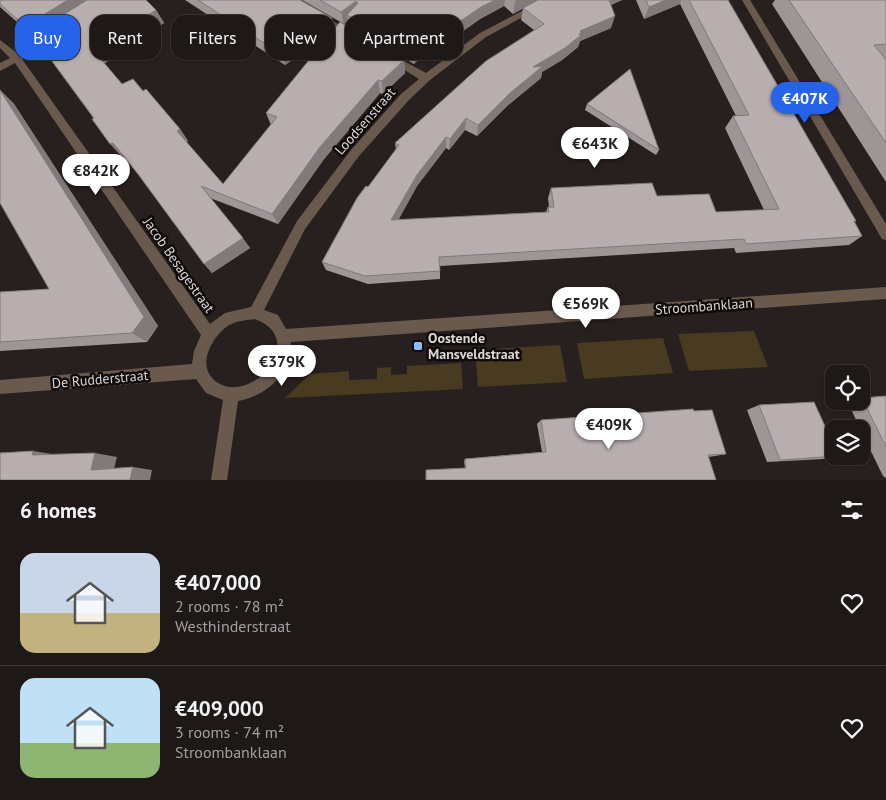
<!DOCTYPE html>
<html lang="en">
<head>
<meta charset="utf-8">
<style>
	:root { --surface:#1e1817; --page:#262120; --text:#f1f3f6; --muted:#a1a0a1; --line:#3c3736; --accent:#2563eb }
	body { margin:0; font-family:"PT Sans",sans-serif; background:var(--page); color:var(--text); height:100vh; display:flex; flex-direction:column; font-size:19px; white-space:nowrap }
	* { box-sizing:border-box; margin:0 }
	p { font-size:16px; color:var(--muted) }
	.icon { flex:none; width:28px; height:28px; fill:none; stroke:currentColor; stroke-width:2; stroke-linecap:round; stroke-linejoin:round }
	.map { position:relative; height:480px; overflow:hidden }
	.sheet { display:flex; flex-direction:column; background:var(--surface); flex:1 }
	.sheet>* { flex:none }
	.guide { position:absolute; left:15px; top:15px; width:500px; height:45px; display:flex; gap:10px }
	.tools { position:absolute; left:825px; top:365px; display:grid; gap:10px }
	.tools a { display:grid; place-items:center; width:45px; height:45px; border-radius:10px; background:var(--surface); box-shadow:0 1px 4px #0004,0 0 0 1px var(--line); font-size:25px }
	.price { position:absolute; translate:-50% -42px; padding:0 11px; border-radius:18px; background:#fff; color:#222; font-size:16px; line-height:32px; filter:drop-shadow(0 1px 2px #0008) }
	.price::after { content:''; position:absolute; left:50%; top:30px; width:15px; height:11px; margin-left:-8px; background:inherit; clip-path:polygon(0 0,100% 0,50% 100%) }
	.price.on { background:var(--accent); color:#fff }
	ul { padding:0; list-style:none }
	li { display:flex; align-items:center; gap:15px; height:125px; padding:0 20px }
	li+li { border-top:1px solid var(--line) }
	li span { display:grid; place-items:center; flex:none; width:140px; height:100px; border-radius:15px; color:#555 }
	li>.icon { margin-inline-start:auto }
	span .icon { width:60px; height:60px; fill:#fffc; stroke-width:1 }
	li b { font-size:21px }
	h2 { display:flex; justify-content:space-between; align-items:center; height:60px; padding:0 20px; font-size:21px }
	.tag { padding:0 18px; border-radius:15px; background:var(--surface); box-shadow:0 1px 4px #0004,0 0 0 1px var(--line); font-size:18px; line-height:45px }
	.tag.on { background:var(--accent); color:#fff }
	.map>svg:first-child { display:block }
	.green { fill:#493b1f }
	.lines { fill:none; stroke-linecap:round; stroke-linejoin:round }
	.minor { fill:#6a594d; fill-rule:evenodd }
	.wall { fill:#9e9596 }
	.shaded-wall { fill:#81797a }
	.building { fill:#b8adaf; stroke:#81797a }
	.poi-dot { fill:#8bbafc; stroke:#0e0b0a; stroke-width:2 }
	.labels { text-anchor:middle; stroke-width:5; stroke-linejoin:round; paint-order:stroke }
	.street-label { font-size:14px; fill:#ddd7d6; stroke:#0e0b0a }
	.poi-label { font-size:14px; font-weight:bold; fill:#ddd7d6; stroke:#0e0b0a; text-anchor:start }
</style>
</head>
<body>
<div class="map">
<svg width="886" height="480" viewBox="0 0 886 480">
	<rect width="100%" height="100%" fill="#28201f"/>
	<path class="green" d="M 754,331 L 768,367 L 689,371 L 678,334 Z
		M 663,338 L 673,373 L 584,379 L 577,343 Z
		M 560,345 L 567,382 L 478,387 L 475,350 Z
		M 461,363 L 463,389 L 285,398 L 310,374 L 349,371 L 349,380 L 377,379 L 377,368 L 391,367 L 391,375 L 407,374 L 407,366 Z"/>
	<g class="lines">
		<path class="minor" d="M 287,0 L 298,0 L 356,35 L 354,37 L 348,37 Z
			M 543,0 L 554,0 L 486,37 L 430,80 L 409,100 L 359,156 L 305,229 L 264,310 L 278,315 L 286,329 L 886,287 L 886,299 L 291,342 C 291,374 268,395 238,401 L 227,480 L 211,480 L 223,400 L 206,393 L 196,379 L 0,394 L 0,380 L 192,364 L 194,351 L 201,335 L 15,63 L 0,71 L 0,63 L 10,58 L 0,48 L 0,40 L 17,53 L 50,33 L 56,33 L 56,37 L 22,59 L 210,324 L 225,313 L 251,307 L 297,221 L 351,150 L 401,94 L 419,79 L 387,59 L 387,55 L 393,55 L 426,73 L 480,33 ZM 255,319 C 309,339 253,404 218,383 C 194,368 212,336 229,325 C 237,321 246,320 255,319 Z
			M 742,0 L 750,0 L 886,224 L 886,240 L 882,239 Z"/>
	</g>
	<path class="wall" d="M 0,0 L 156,10 L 164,23 L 104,63 L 122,84 L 143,91 L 180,129 L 188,141 L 186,142 L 223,184 L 271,125 L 266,113 L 332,32 L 285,65 L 185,0 L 300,0 L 332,18 L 334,30 L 404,60 L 405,73 L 383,94 L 380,93 L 324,159 L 278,224 L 210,198 L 250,248 L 212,273 L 138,174 L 123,155 L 121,156 L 34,37 L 0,7 Z
		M 302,0 L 622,0 L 611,5 L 611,28 L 580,41 L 578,47 L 562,60 L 542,72 L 541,78 L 507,106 L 477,136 L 465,130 L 449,150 L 446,148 L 417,186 L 398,220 L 546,212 L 548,207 L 549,207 L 548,198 L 551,188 L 657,196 L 716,212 L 764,210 L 725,128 L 733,116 L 736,116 L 680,4 L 644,19 L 636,0 L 728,0 L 856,221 L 854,222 L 862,236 L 849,245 L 736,253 L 734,248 L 440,266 L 440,279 L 368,284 L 326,270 L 322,262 L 368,187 L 396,150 L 395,143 L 534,30 L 521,20 L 523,8 L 513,14 L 504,6 L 480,19 L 425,58 L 422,56 L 414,64 L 350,27 L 348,21 L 344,24 Z
		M 775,0 L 886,0 L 886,59 L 885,59 L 886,60 L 886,182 L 772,4 Z
		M 0,90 L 14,104 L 158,326 L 147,342 L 0,351 L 0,292 L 49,289 Z
		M 587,104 L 659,150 L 656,155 L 585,110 Z
		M 886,396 L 886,478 L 883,476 L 861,431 L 861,429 L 860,429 L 848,402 L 861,401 L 861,398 Z
		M 759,405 L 838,456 L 823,459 L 767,462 L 747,410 Z
		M 694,411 L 726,454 L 715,456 L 708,457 L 465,468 L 464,462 L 465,459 L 542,452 L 537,424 L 541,420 Z"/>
	<path class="shaded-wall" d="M 68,0 L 99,0 L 36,39 L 25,26 Z
		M 495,0 L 505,0 L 504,6 L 480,19 L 425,58 L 424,46 L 481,7 Z
		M 517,0 L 539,0 L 513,14 L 515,1 Z
		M 606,0 L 622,0 L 604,7 Z
		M 666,0 L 681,0 L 680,4 L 644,19 L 649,7 Z
		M 356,1 L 358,14 L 347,15 L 348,21 L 344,24 L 341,12 Z
		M 156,10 L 164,23 L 104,64 L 94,51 Z
		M 615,16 L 611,28 L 580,41 L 578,47 L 562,60 L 542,72 L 541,78 L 507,106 L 477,136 L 478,125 L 533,67 L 580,31 Z
		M 332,18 L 334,31 L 285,65 L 281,54 Z
		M 421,44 L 422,56 L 414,64 L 413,52 Z
		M 404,60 L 405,73 L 383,94 L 382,81 Z
		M 378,80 L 380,93 L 324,159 L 278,224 L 272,214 L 320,147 Z
		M 0,90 L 14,104 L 158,326 L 147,342 L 132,333 Z
		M 466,118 L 465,130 L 449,150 L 450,139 Z
		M 180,129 L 188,141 L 185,143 L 177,131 Z
		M 446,137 L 446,148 L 417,186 L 393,230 L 391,220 L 417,175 Z
		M 113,143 L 123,155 L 121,156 L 110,144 Z
		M 243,238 L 250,248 L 212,273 L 204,264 Z
		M 33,451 L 58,455 L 32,455 Z
		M 95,453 L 117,457 L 113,473 L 91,470 Z
		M 133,467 L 152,470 L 150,480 L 130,480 Z"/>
	<path class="building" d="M 0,0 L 68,0 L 25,26 L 0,4 Z
		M 87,0 L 146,0 L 156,10 L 94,51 L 122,84 L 133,79 L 143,91 L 146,89 L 180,129 L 177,131 L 223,184 L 277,117 L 266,113 L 340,22 L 404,60 L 382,81 L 378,80 L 320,147 L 272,214 L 201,186 L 243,238 L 204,264 L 138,174 L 113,143 L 110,144 L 92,119 L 94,118 L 32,34 Z
		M 198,0 L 300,0 L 332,18 L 281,54 Z
		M 320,0 L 495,0 L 481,7 L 424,46 L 421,44 L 413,52 L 347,15 L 358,3 L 356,1 L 341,12 Z
		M 538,0 L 609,0 L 615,16 L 580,31 L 582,32 L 579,34 L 581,35 L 565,48 L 533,67 L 543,66 L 509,94 L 478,125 L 466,118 L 450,139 L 446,137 L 417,175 L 391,220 L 549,212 L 548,207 L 554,207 L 551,188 L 652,183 L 657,196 L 709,194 L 716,212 L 779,209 L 733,116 L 749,115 L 689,0 L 728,0 L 856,221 L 854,221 L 862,236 L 746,244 L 744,239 L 439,257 L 440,271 L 365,276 L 322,262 L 357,198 L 366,186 L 368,187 L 399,145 L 395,143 L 486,61 L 544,24 L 523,8 Z
		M 646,0 L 666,0 L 649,7 Z
		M 789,0 L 886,0 L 886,44 L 874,45 L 886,60 L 886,143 Z
		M 630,69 L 659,150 L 587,104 Z
		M 0,90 L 144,317 L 132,333 L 0,342 L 0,292 L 49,289 L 0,203 Z
		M 886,396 L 886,447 L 862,398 Z
		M 814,402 L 834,446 L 834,456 L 837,456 L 780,460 L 759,405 Z
		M 693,409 L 694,411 L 712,410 L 726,454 L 708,455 L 716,480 L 426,480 L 426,470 L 466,468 L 465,459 L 546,452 L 541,420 Z
		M 33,451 L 32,455 L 95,453 L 91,470 L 133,467 L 130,480 L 0,480 L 0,453 Z"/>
	<rect class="poi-dot" x="413" y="341" width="10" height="10" rx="2.5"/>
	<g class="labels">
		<g class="street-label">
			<text transform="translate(365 121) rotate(-49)" y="5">Loodsenstraat</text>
			<text transform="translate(179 265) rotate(55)" y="5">Jacob Besagestraat</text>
			<text transform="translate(704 306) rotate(-4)" y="5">Stroombanklaan</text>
			<text transform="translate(100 379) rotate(-5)" y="5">De Rudderstraat</text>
		</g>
		<g class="poi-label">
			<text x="428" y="343">Oostende<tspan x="428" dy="16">Mansveldstraat</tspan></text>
		</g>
	</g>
</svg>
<div class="tools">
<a><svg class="icon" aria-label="locate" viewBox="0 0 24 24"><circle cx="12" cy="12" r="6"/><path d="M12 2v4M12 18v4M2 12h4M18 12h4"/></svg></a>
<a><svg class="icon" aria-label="layers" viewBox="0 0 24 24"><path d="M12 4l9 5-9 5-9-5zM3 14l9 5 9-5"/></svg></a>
</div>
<b class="price on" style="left:805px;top:124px">€407K</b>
<b class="price" style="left:595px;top:169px">€643K</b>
<b class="price" style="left:96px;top:196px">€842K</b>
<b class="price" style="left:586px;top:329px">€569K</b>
<b class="price" style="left:282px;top:387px">€379K</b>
<b class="price" style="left:609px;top:450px">€409K</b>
<div class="guide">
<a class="tag on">Buy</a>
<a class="tag">Rent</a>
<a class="tag">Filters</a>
<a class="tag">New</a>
<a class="tag">Apartment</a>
</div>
</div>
<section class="sheet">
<h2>6 homes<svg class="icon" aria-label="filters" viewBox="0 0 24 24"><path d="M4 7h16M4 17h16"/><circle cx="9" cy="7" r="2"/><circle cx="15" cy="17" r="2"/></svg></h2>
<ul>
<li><span style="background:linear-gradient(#c9d6e8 60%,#c2b280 0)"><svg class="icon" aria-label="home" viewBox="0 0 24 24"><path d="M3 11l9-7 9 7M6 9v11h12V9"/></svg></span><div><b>€407,000</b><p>2 rooms · 78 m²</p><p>Westhinderstraat</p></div><svg class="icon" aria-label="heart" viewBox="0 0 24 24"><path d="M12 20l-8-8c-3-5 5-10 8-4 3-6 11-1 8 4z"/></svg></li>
<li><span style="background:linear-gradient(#bfe0f5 65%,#8fb573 0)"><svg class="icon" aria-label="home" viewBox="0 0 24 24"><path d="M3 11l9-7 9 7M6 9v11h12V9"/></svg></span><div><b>€409,000</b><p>3 rooms · 74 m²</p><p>Stroombanklaan</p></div><svg class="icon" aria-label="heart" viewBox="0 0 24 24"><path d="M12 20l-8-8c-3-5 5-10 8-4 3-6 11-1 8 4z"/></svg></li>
</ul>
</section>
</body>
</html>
